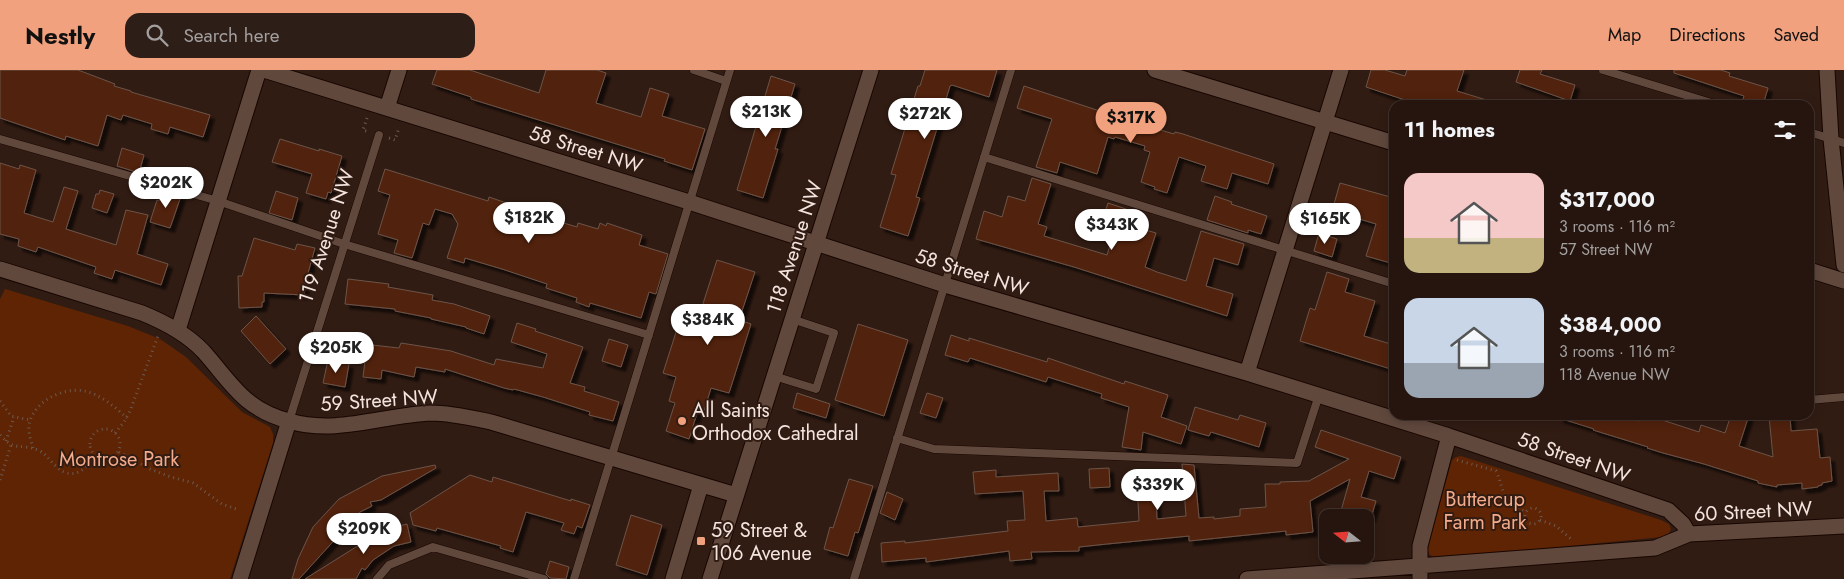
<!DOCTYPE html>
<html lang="en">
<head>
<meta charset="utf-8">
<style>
	:root { --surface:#25150e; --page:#2d1e17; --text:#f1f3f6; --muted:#a39f9e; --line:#42342e; --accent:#f1a17d }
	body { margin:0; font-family:Jost,sans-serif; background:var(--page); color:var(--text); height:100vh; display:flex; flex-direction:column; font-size:19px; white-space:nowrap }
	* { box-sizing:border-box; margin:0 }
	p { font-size:16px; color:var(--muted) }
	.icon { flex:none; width:28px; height:28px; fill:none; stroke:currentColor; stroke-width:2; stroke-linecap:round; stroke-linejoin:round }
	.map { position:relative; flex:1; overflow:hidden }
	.sheet { position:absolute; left:1389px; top:30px; width:425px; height:320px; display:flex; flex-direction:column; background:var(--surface); border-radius:15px; box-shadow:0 2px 12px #0003,0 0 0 1px var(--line) }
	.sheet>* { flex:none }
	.needle { width:32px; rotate:287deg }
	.buttons { position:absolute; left:1319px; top:439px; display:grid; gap:10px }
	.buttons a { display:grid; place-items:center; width:55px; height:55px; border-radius:10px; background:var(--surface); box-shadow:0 2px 12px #0003,0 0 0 1px var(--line); font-size:25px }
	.price { position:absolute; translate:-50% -42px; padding:0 11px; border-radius:18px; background:#fff; color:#222; font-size:16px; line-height:32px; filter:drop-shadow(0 1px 2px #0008) }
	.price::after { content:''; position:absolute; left:50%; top:30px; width:15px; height:11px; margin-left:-8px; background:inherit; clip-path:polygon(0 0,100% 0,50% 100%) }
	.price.selected { background:var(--accent); color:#111 }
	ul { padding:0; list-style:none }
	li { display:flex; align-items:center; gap:15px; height:125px; padding:0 15px }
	li span { display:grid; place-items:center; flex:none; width:140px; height:100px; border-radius:15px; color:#555 }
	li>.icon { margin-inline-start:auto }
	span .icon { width:60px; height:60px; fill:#fffc; stroke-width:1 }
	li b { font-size:21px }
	h2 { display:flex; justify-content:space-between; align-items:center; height:60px; padding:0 15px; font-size:21px }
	header { display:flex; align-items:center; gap:30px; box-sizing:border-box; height:70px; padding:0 25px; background:var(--accent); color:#111 }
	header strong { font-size:24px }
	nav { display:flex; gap:28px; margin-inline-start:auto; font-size:18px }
	.search { width:350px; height:45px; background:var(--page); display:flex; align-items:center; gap:12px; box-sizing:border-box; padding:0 18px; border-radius:15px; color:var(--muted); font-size:19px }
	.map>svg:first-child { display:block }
	.green { fill:#5f2403 }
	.building { fill:#51220b; stroke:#6c5449; filter:url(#shadow) }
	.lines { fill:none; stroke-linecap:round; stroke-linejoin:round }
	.lane-casing { stroke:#180601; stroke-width:9 }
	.street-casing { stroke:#180601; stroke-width:17 }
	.secondary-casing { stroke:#180601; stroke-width:17 }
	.path { stroke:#6c5951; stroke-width:3; stroke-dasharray:1 4; stroke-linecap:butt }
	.lane { stroke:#60483d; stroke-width:8 }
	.street { stroke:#60483d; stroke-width:15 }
	.secondary { stroke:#60483d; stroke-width:15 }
	.poi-dot { fill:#f1a17d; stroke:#311c13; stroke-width:2 }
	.labels { text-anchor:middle; stroke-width:4; stroke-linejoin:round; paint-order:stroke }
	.street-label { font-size:20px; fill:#f3e4de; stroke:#311c13 }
	.poi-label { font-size:20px; fill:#f3e4de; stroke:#311c13; text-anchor:start }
	.park-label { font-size:20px; fill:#f3ab8b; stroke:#311c13 }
</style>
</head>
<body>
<header>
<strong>Nestly</strong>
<div class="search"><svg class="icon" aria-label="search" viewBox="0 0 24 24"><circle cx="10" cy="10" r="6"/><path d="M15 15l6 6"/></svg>Search here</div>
<nav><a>Map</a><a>Directions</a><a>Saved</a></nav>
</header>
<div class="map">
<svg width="1844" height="509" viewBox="0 0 1844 509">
	<defs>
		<filter id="shadow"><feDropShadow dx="4.5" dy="4.5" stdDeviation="1" flood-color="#0009"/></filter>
	</defs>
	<rect width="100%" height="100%" fill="#311c13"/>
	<path class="green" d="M 5,219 L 128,256 L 160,269 L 186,287 L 242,342 L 270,357 L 273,364 L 273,373 L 230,509 L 0,509 L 0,229 Z
		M 1461,386 L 1661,450 L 1669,454 L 1671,459 L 1668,465 L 1662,467 L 1438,489 L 1430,485 L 1427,479 L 1452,390 L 1456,387 Z"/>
	<path class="building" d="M 0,0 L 78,0 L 115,14 L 114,16 L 131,21 L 131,22 L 210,45 L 203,67 L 170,57 L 168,64 L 151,59 L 152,54 L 123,45 L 121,50 L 107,45 L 98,76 L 66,66 L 65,70 L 0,48 Z
		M 437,0 L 470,0 L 539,23 L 546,0 L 597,0 L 606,3 L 596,33 L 641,47 L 650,18 L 669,24 L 662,46 L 705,59 L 692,100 L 664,91 L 665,89 L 471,29 L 471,27 L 432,14 Z
		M 925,0 L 997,0 L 989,27 L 952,15 L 950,16 L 916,127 L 920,128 L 908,166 L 880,157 L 896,105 L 891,104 L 918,16 L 920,16 Z
		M 1371,0 L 1385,0 L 1405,6 L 1407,0 L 1464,0 L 1457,21 L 1493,32 L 1492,35 L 1410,35 L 1411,32 L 1366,17 Z
		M 1520,0 L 1542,0 L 1540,4 L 1575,15 L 1570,31 L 1516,12 Z
		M 1674,0 L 1721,0 L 1730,3 L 1729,6 L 1768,18 L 1763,35 L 1741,35 L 1744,26 L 1674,3 Z
		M 771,6 L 795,14 L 775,79 L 778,79 L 763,128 L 737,120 Z
		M 1024,16 L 1136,53 L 1174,64 L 1175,62 L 1183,64 L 1274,94 L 1268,114 L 1232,103 L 1227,119 L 1201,111 L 1206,96 L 1179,87 L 1167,123 L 1154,119 L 1155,117 L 1141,112 L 1150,82 L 1144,80 L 1145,76 L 1115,67 L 1114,69 L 1108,67 L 1097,104 L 1060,92 L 1057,103 L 1036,97 L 1052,49 L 1017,38 Z
		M 280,69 L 319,81 L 319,79 L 342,86 L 331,123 L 328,122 L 326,129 L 306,123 L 312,104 L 272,92 Z
		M 122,78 L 144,85 L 139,103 L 117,96 Z
		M 0,93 L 19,99 L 20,95 L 36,100 L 24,143 L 53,152 L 64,117 L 78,121 L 66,159 L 116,175 L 126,140 L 148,145 L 137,184 L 168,194 L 161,215 L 115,200 L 112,209 L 94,203 L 96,197 L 38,177 L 36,182 L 18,176 L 19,169 L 0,164 Z
		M 169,99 L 188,105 L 185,116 L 166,110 Z
		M 385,99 L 488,131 L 489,127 L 515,136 L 514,138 L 577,157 L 578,153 L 598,159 L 600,153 L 606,156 L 607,153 L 642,165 L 639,175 L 668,184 L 656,224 L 649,222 L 641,248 L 590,233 L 589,237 L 576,232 L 577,228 L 546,218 L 547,214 L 502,199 L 465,188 L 464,193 L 447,188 L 458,154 L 452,144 L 435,139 L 429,155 L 423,153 L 412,188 L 394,183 L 398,170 L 378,164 L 390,125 L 378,121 Z
		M 1032,108 L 1051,114 L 1038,154 L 1047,157 L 1044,166 L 1107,185 L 1115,160 L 1101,155 L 1108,133 L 1126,139 L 1122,153 L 1156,163 L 1145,197 L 1157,202 L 1186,211 L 1201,161 L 1244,174 L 1238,195 L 1214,188 L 1206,216 L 1233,224 L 1227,246 L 1074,197 L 976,169 L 984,141 L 1002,147 L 1008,126 L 1025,131 Z
		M 1340,113 L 1394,128 L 1394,194 L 1366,186 L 1376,154 L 1346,145 L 1348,138 L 1334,134 Z
		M 100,120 L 114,124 L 107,143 L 92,138 L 96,124 L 99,124 Z
		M 162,121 L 181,126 L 170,158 L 150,152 L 157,130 L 159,131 Z
		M 276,121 L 298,128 L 292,150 L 269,143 Z
		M 1215,126 L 1232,132 L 1231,134 L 1267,146 L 1261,164 L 1248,160 L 1248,163 L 1207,150 Z
		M 1319,163 L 1337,169 L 1332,187 L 1314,181 Z
		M 254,168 L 295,180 L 297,174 L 315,178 L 305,214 L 304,225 L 264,223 L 264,232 L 262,232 L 262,237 L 239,238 L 238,206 L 242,206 Z
		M 717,190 L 755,202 L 739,250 L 751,254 L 729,323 L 711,318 L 704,341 L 698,340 L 689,369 L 666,361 L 675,333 L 669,331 L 676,307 L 663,303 L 685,234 L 701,240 Z
		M 1327,202 L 1349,209 L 1345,222 L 1375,231 L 1364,266 L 1394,275 L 1394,300 L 1300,271 L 1310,238 L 1315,240 Z
		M 348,209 L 389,214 L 388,217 L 433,225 L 432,230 L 454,234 L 490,246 L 484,264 L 466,258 L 466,257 L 431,249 L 431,248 L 395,241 L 395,239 L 345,234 Z
		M 256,246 L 286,279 L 270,294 L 241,261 Z
		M 517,253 L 536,259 L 535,261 L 583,277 L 570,313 L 585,317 L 584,321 L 619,332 L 613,351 L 589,345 L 590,342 L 543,327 L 514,319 L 513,320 L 504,318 L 445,299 L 445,302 L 416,297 L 414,307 L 382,300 L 381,309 L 363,307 L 366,283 L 371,284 L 372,275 L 399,278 L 401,273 L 451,281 L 494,295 L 496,289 L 543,298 L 547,284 L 511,272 Z
		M 858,254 L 908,270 L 884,346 L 835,330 Z
		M 951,265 L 969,271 L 969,268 L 1047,292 L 1048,288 L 1124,314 L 1125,311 L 1168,325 L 1161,347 L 1187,356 L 1181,374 L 1143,362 L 1141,380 L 1122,377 L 1129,337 L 1101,328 L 1102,324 L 1048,307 L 1046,312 L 970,288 L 968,292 L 945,285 Z
		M 609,269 L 628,275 L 621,297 L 602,291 Z
		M 328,290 L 349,294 L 345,317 L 323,313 Z
		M 797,323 L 830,334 L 826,348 L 793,338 Z
		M 927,323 L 943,328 L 936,348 L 920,343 Z
		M 1195,337 L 1238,350 L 1240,345 L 1266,353 L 1259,377 L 1211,362 L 1209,366 L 1188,360 Z
		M 1559,345 L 1619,345 L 1639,351 L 1641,345 L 1647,345 L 1699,362 L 1701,355 L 1725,363 L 1731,345 L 1749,345 L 1739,376 L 1773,387 L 1769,346 L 1790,345 L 1791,361 L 1817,359 L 1820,388 L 1830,387 L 1832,411 L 1822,413 L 1822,415 L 1818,416 L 1818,417 L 1802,419 L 1802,413 L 1777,415 L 1777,417 L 1758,413 L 1758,411 L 1704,394 L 1663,383 L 1647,378 L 1648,377 L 1593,360 L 1594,359 L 1559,348 Z
		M 1321,360 L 1401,387 L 1394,409 L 1369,401 L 1361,427 L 1376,431 L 1371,448 L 1339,448 L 1350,409 L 1310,431 L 1313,462 L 1286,465 L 1286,461 L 1189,471 L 1189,466 L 1107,474 L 1079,477 L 1079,481 L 1031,482 L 1032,489 L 1010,491 L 1009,481 L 926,492 L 926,488 L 882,492 L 881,473 L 905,471 L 905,473 L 1008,461 L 1007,451 L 1025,450 L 1023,421 L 975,424 L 973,402 L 996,400 L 996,407 L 1058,403 L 1059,421 L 1044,421 L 1046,451 L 1077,448 L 1078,457 L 1139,451 L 1137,412 L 1155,410 L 1157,449 L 1186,446 L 1182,394 L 1194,395 L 1199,448 L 1214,447 L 1214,449 L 1240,446 L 1240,439 L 1266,437 L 1265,414 L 1280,414 L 1280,412 L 1309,411 L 1349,389 L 1315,377 Z
		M 435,395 L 436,398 L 381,430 L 370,432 L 372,436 L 360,442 L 299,509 L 292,509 L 298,489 L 313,457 L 339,429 L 382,406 Z
		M 1109,398 L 1110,417 L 1090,418 L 1089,399 Z
		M 470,405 L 492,412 L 493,407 L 571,431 L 571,429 L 590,435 L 582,458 L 577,456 L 574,464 L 561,460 L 564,453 L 526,442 L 513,482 L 500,478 L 501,476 L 437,458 L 436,461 L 413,455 L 410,443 Z
		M 849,409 L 873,416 L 858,463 L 855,462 L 848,486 L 824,479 L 830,457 L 833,458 Z
		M 887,422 L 903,429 L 895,450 L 880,443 Z
		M 631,445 L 662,455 L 647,505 L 616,495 Z
		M 407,454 L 411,472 L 394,476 L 373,490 L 365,500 L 362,498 L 356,509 L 305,509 L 383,460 Z
		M 550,491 L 569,497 L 566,509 L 550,508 L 546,504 Z"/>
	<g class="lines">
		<g class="lane-casing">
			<path id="lane" d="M 694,0 L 726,11
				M 1603,0 L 1718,35
				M 1809,62 L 1844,73
				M 0,69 L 218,131 L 344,174 L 649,265
				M 984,87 L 1394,214
				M 774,306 L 816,319 L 834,263 L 792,249
				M 1809,330 L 1844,327
				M 289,351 L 379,65
				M 897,368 L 934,379 L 1297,393 L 1319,325
				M 377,509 L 389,495 L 433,477 L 544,509
				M 574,509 L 730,0
				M 854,509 L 1011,0"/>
		</g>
		<g class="street-casing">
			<path id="street" d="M 264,0 L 689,132 L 945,215 L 1247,303 L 1449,366 L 1668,440 L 1683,454 L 1689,464
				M 1155,0 L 1394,73
				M 387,38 L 399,0
				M 0,199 L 142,243 C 164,252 186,263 203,281 C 231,312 243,339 289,351 C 337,365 383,345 431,343 C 451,343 472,348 491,352 L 736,425
				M 1809,200 L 1844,211
				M 178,260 L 259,0
				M 1247,303 L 1341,0
				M 240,509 L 289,351
				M 673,509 L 701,415
				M 1247,509 L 1655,478 L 1689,464 L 1844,456
				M 1420,509 L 1420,476 L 1449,366"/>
		</g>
		<g class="secondary-casing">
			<path id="secondary" d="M 1827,0 L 1831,69 L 1844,195
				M 710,509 L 871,0"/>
		</g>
		<path class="path" d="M 367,48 L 363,60 L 369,62
			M 389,68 L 395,70 L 399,58
			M 0,331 L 11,346 L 30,350
			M90 374a15 15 0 1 1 30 0a15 15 0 1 1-30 0Z
			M 115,363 L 124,352 L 130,341 L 158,266
			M 0,365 C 15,382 20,373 38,380 C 47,384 50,392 58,398 C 73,411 87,399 95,386
			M 6,371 L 14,347
			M 33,378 C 31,371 28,363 29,355 C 33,332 62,317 84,321 C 100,324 115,337 127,348
			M 119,382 L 150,399 L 171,407 L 193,413 L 222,434 L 239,440
			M 1457,390 L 1496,401 C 1507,425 1498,429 1526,442
			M 0,410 L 11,375
			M1525 446a8 8 0 1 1 16 0a8 8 0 1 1-16 0Z
			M 1540,450 L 1556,456 L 1571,469"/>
		<use href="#lane" class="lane"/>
		<use href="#street" class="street"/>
		<use href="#secondary" class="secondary"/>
	</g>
	<g class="poi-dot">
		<circle cx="682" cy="351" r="5"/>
		<rect x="696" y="466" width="10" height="10" rx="2.5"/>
	</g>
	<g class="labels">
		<g class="street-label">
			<text transform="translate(586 79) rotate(17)" y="7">58 Street NW</text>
			<text transform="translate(326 166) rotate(-72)" y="7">119 Avenue NW</text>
			<text transform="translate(794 177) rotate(-72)" y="7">118 Avenue NW</text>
			<text transform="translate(972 202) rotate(17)" y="7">58 Street NW</text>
			<text transform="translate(379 330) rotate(-4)" y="7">59 Street NW</text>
			<text transform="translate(1574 387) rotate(19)" y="7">58 Street NW</text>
			<text transform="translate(1753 441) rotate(-3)" y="7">60 Street NW</text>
		</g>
		<g class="poi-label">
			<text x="692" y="347">All Saints<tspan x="692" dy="23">Orthodox Cathedral</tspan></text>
			<text x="711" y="467">59 Street &amp;<tspan x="711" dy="23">106 Avenue</tspan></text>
		</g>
		<g class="park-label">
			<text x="119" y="396">Montrose Park</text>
			<text x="1485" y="436">Buttercup<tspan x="1485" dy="23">Farm Park</tspan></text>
		</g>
	</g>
</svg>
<div class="buttons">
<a><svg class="needle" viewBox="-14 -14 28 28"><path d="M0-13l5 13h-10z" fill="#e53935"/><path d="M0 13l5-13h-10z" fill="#a39f9e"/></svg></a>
</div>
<b class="price" style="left:766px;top:68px">$213K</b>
<b class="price" style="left:925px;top:70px">$272K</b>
<b class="price selected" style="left:1131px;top:74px">$317K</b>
<b class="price" style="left:166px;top:139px">$202K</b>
<b class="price" style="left:529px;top:174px">$182K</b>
<b class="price" style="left:1325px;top:175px">$165K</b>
<b class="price" style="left:1112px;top:181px">$343K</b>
<b class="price" style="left:708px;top:276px">$384K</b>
<b class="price" style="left:336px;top:304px">$205K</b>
<b class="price" style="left:1158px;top:441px">$339K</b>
<b class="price" style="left:364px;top:485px">$209K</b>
<section class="sheet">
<h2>11 homes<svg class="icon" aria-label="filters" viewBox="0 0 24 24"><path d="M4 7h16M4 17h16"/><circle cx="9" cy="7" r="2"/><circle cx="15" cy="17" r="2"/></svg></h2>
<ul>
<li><span style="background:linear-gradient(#f6c9c9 65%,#c2b280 0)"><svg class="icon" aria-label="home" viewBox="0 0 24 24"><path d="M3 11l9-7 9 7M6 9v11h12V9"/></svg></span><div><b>$317,000</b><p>3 rooms · 116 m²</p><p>57 Street NW</p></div></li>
<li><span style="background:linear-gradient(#c9d6e8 65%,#9aa5b1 0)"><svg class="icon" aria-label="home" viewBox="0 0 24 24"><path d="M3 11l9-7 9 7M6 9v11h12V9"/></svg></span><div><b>$384,000</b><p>3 rooms · 116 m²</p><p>118 Avenue NW</p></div></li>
</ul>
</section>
</div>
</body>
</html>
